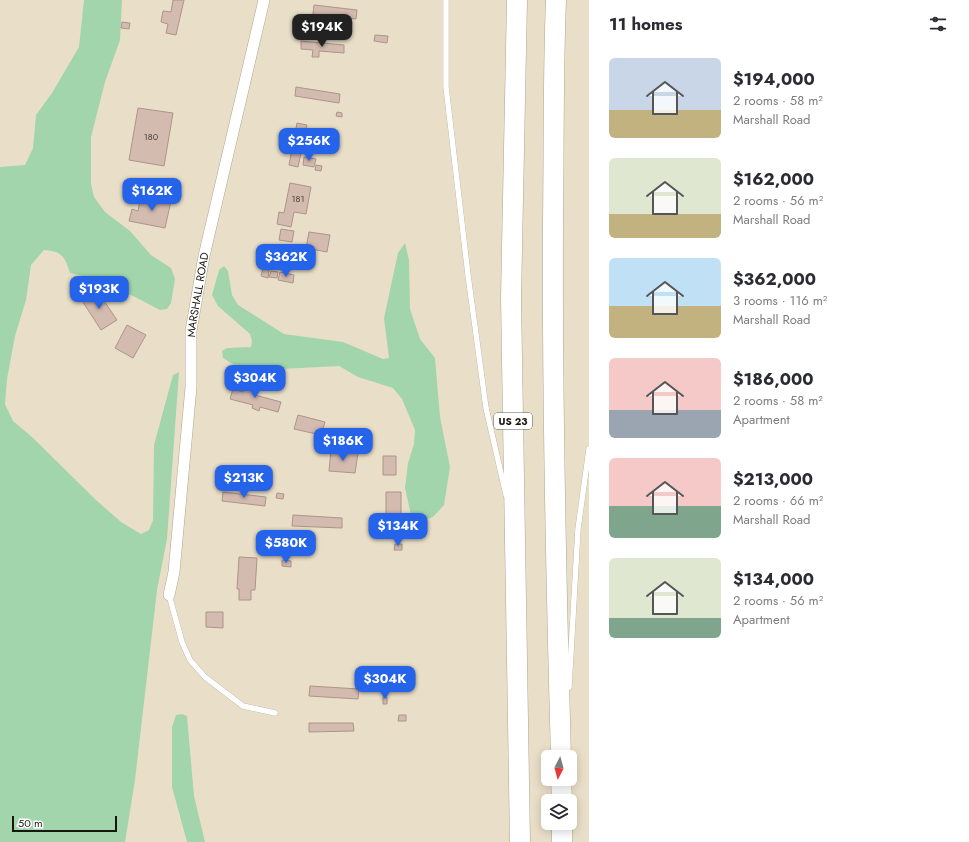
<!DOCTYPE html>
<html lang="en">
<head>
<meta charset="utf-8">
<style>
	:root { --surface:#fff; --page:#f7f7f7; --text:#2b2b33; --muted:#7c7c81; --accent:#2563eb }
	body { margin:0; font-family:Jost,sans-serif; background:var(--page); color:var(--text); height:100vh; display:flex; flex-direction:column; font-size:15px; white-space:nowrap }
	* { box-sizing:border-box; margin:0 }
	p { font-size:13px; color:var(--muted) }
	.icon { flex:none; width:22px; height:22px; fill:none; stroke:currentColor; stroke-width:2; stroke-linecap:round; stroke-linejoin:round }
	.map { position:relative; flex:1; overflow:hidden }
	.details { display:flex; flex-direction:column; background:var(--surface); width:380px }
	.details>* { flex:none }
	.needle { width:26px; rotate:186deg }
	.buttons { position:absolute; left:541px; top:750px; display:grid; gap:8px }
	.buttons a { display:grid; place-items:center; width:36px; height:36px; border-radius:6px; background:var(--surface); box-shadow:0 2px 10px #0003; font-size:20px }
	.scale { position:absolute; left:12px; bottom:10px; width:105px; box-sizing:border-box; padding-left:4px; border:2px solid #19160e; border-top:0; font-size:11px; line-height:14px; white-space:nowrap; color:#19160e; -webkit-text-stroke:3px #fff; paint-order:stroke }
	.price { position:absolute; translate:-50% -34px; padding:0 9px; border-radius:8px; background:var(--accent); color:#fff; font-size:13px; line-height:26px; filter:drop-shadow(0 1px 2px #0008) }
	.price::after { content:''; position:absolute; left:50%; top:24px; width:12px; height:9px; margin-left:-6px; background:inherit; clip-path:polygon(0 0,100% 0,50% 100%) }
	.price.current { background:#222; color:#fff }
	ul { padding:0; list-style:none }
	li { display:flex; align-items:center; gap:12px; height:100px; padding:0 20px }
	li span { display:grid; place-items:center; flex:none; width:112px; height:80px; border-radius:6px; color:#555 }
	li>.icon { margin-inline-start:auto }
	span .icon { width:48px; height:48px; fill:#fffc; stroke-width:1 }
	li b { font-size:17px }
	h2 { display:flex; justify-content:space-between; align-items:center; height:48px; padding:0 20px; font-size:17px }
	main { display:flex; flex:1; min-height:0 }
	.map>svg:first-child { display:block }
	.green { fill:#a2d5ac }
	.building { fill:#d4bbb0; stroke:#ac9489 }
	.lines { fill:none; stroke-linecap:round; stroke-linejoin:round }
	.lane-casing { stroke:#aea58f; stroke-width:6 }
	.street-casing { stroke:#aea58f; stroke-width:12 }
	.highway-casing { stroke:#aea58f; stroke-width:21 }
	.lane { stroke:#fff; stroke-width:5.5 }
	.street { stroke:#fff; stroke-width:11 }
	.highway { stroke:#fff; stroke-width:20 }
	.labels { text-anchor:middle; stroke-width:4; stroke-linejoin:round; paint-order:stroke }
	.number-label { font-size:9px; fill:#483f36 }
	.shield { fill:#fff; stroke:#5e5c56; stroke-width:1 }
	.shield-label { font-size:10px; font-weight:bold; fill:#19160e }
	.street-label { font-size:11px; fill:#19160e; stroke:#fff }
</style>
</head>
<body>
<main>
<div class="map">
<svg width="589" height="842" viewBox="0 0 589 842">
	<rect width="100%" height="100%" fill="#e9dfc8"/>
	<path class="green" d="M 84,0 L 122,0 L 120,40 L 105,82 L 91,137 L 91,184 L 94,197 L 105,212 L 130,231 L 151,255 L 171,268 L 175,279 L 171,303 L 167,309 L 160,310 L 104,281 L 70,273 C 65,257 62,251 44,250 L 31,265 L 26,300 L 15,336 L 7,379 L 5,404 L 13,421 L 33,438 L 96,500 L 121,522 L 141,534 L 149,530 L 153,520 L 154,445 L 173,375 L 179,372 L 167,539 L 157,590 L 135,780 L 125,842 L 0,842 L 0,167 L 25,165 L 33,148 L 36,115 L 52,93 L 79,47 Z
		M 405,243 L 409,260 L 410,309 L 420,339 L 435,358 L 440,417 L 450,467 L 444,505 L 433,517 L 418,522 L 411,515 L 405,488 L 408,463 L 414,444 L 415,430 L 402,399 L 393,388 L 358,377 L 339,366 L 262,370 L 234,365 L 223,358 L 222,351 L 227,348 L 251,347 L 252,341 L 250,334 L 218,306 L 212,295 L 219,270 L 224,266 L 228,271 L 232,295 L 238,305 L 284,334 L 343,342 L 383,359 L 389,358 L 384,318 L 398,253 Z
		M 182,714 L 187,716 L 194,796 L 205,842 L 187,842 L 172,787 L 172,727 L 176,715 Z"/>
	<path class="building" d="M 173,0 L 184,0 L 176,35 L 166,33 L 168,24 L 161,22 L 163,11 L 171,12 Z
		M 314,5 L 357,10 L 356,19 L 313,14 Z
		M 122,22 L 130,23 L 129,29 L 121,28 Z
		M 375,35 L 388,36 L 387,43 L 374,41 Z
		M 301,41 L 344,45 L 344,53 L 319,51 L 319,57 L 312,57 L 313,50 L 301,49 Z
		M 296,87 L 340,94 L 339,103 L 295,96 Z
		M 138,108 L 173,113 L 164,166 L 129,160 Z
		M 337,112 L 342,113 L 342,117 L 336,116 Z
		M 297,123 L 307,125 L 298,167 L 289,165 Z
		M 304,157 L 316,159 L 314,167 L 303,165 Z
		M 316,165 L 322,166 L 321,171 L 315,170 Z
		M 290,183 L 311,187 L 306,214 L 294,212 L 291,227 L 277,224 L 279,212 L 284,213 Z
		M 141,195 L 171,201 L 165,228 L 129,221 L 132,209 L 138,211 Z
		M 281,229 L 294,231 L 292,242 L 279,240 Z
		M 309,232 L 330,235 L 327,252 L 306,248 Z
		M 263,269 L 269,270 L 268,278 L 261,276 Z
		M 271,271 L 278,272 L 277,278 L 269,277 Z
		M 280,272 L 294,275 L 293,283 L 278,280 Z
		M 96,289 L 117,320 L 101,330 L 81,299 Z
		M 127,325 L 146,335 L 133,358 L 115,348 Z
		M 245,385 L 257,388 L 255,395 L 281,402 L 278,412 L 260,407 L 259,411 L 252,408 L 253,405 L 230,399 L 233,389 L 243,392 Z
		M 298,415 L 325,422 L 321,435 L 294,429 Z
		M 331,450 L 358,453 L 355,473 L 329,471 Z
		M 383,456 L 396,456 L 396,475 L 383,475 Z
		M 223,492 L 266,497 L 265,506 L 222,501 Z
		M 386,492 L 401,492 L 401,518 L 386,518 Z
		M 277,493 L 284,494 L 283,499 L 276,498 Z
		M 293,515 L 342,518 L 342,528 L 292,526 Z
		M 395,544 L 402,544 L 402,550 L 394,550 Z
		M 239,557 L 257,558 L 255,590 L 251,590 L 251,600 L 239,600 L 239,589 L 237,589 Z
		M 282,560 L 291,561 L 291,567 L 282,566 Z
		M 206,612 L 223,612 L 223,628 L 206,627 Z
		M 395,678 L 401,678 L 401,684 L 394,684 Z
		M 310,686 L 359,689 L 358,699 L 309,696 Z
		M 383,697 L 387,697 L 387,704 L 383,704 Z
		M 399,715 L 406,715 L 406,721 L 398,721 Z
		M 309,723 L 353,723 L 354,731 L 309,732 Z"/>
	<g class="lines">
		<g class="lane-casing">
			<path id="lane" d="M 446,0 L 446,87 L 468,275 L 486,408 L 506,495
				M 169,595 L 182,642 L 190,660 L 205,677 L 243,706 L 275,713
				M 569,687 L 578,529 L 589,449"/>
		</g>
		<g class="street-casing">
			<g id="street">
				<path id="s1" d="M 169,595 L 174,572 L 191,387 L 191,331 L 204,256 L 264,0"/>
			</g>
		</g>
		<g class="highway-casing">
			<path id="highway" d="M 517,0 L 511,298 L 520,842
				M 556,0 C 553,73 554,147 553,221 C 552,399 556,578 561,757
				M 561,779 L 562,801
				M 562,823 L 562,842"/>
		</g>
		<use href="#lane" class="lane"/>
		<use href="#street" class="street"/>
		<use href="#highway" class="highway"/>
	</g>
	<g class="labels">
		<g class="number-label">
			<text x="151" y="140">180</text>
			<text x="298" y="202">181</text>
		</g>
		<rect class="shield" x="494" y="413" width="38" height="16" rx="3"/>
		<g class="shield-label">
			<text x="513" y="425">US 23</text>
		</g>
		<g class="street-label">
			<text dy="4" stroke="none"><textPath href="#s1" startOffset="302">MARSHALL ROAD</textPath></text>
		</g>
	</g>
</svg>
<div class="buttons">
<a><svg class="needle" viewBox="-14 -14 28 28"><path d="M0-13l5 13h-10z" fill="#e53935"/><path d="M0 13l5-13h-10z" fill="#7c7c81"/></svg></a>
<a><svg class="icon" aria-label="layers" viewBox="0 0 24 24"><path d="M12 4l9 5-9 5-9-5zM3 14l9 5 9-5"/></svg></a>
</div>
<div class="scale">50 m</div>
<b class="price current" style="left:322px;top:48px">$194K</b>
<b class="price" style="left:309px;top:162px">$256K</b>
<b class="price" style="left:152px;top:212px">$162K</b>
<b class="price" style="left:286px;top:278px">$362K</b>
<b class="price" style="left:99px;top:310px">$193K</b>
<b class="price" style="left:255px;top:399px">$304K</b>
<b class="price" style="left:343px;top:462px">$186K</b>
<b class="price" style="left:244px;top:499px">$213K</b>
<b class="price" style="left:398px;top:547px">$134K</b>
<b class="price" style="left:286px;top:564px">$580K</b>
<b class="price" style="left:385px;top:700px">$304K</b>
</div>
<section class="details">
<h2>11 homes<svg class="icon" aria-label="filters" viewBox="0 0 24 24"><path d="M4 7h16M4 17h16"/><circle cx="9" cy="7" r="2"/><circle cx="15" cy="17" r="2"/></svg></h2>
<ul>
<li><span style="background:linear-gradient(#c9d6e8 65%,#c2b280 0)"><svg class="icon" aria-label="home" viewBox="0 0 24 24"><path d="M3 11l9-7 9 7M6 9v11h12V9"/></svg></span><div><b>$194,000</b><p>2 rooms · 58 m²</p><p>Marshall Road</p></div></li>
<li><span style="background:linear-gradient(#dfe7d0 70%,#c2b280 0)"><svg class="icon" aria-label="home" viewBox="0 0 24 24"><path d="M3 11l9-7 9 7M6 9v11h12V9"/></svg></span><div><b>$162,000</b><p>2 rooms · 56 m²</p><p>Marshall Road</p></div></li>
<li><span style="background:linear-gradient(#bfe0f5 60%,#c2b280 0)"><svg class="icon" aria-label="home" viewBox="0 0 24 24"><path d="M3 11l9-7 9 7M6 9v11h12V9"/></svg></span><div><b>$362,000</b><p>3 rooms · 116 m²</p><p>Marshall Road</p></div></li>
<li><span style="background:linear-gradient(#f6c9c9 65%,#9aa5b1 0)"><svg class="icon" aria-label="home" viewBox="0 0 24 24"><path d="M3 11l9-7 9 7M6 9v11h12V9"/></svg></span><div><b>$186,000</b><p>2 rooms · 58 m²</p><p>Apartment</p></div></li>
<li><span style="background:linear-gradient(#f6c9c9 60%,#7fa58c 0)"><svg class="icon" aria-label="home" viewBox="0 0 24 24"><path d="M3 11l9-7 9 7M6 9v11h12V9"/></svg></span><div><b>$213,000</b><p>2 rooms · 66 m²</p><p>Marshall Road</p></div></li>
<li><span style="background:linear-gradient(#dfe7d0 75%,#7fa58c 0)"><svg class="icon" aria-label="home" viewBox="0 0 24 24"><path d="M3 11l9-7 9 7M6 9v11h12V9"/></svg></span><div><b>$134,000</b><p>2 rooms · 56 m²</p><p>Apartment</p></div></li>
</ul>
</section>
</main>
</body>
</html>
